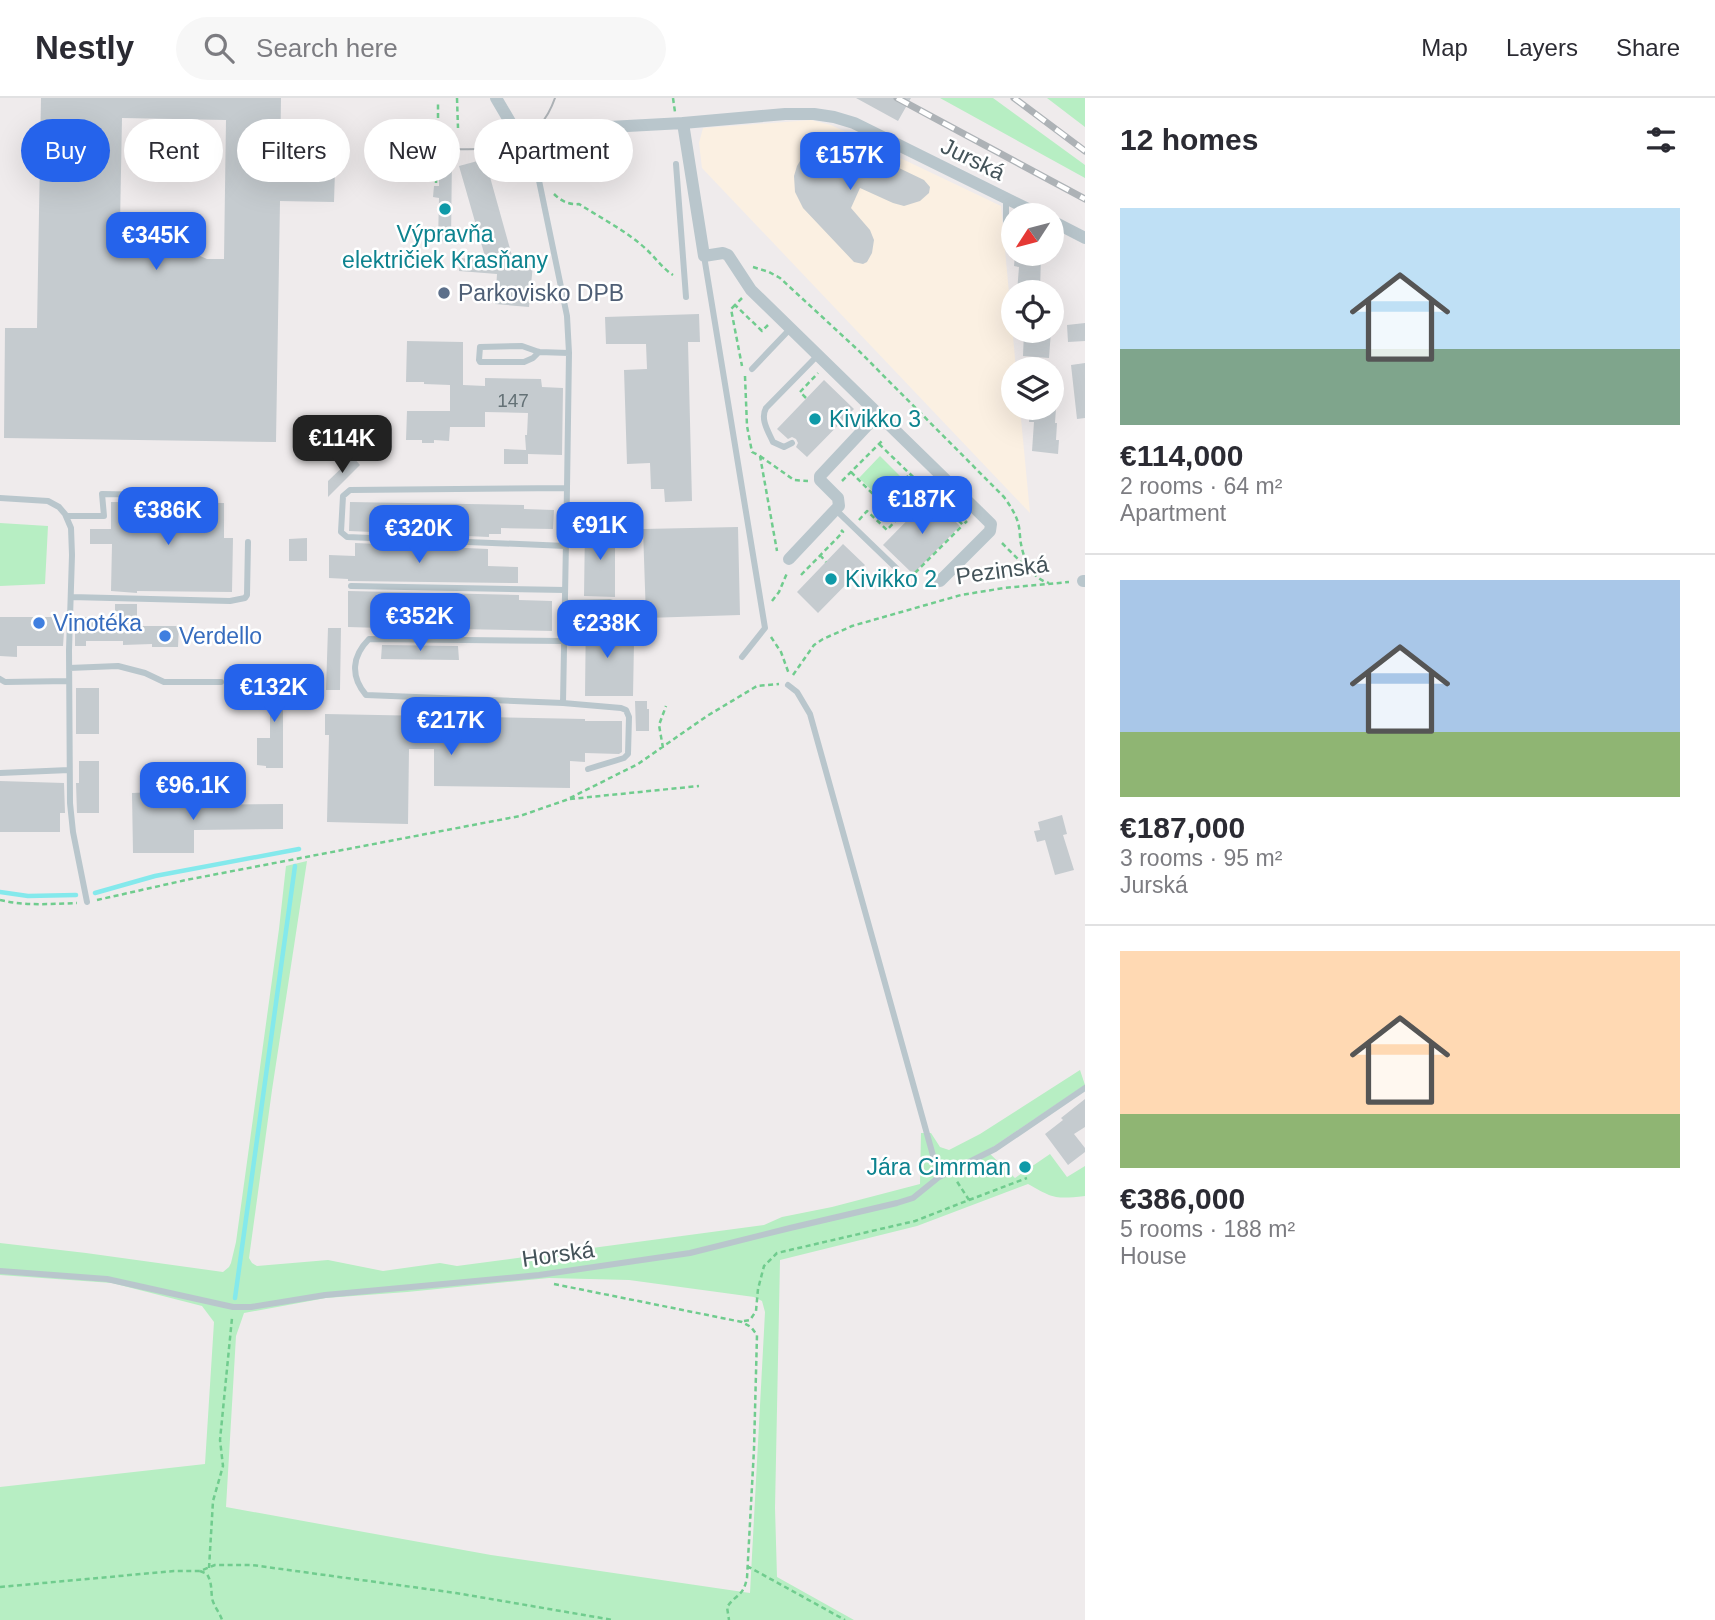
<!DOCTYPE html>
<html lang="en">
<head>
<meta charset="utf-8">
<style>
	:root { --surface:#fff; --page:#f7f7f7; --text:#2b2b33; --muted:#7c7c81; --line:#e1e1e2; --accent:#2563eb }
	body { margin:0; font-family:Helvetica,sans-serif; background:var(--page); color:var(--text); height:100vh; display:flex; flex-direction:column; font-size:26px; white-space:nowrap }
	* { box-sizing:border-box; margin:0 }
	p { font-size:23px; color:var(--muted) }
	.icon { flex:none; width:38px; height:38px; fill:none; stroke:currentColor; stroke-width:2; stroke-linecap:round; stroke-linejoin:round }
	.map { position:relative; flex:1; overflow:hidden }
	.panel { display:flex; flex-direction:column; background:var(--surface); width:630px }
	.panel>* { flex:none }
	.guide { position:absolute; left:21px; top:21px; width:665px; height:63px; display:flex; gap:14px }
	.needle { width:46px; rotate:234deg }
	.fabs { position:absolute; left:1001px; top:105px; display:grid; gap:14px }
	.fabs a { display:grid; place-items:center; width:63px; height:63px; border-radius:50%; background:var(--surface); box-shadow:0 7px 28px #0002; font-size:35px }
	.price { position:absolute; translate:-50% -60px; padding:0 16px; border-radius:14px; background:var(--accent); color:#fff; font-size:23px; line-height:46px; filter:drop-shadow(0 2px 4px #0008) }
	.price::after { content:''; position:absolute; left:50%; top:42px; width:21px; height:16px; margin-left:-10px; background:inherit; clip-path:polygon(0 0,100% 0,50% 100%) }
	.price.active { background:#222; color:#fff }
	ul { padding:0; list-style:none }
	li { display:grid; align-content:center; gap:14px; height:371px; padding:0 35px }
	li+li { border-top:2px solid var(--line) }
	li span { display:grid; place-items:center; height:217px; border-radius:0px; color:#555 }
	li>.icon { margin-inline-start:auto }
	span .icon { width:126px; height:126px; fill:#fffc; stroke-width:1 }
	li b { font-size:30px }
	h2 { display:flex; justify-content:space-between; align-items:center; height:84px; padding:0 35px; font-size:30px }
	.pill { padding:0 24px; border-radius:32px; background:var(--surface); box-shadow:0 7px 28px #0002; font-size:24px; line-height:63px }
	.pill.active { background:var(--accent); color:#fff }
	header { display:flex; align-items:center; gap:42px; box-sizing:border-box; height:98px; padding:0 35px; background:var(--surface); border-bottom:2px solid var(--line) }
	header strong { font-size:33px }
	nav { display:flex; gap:38px; margin-inline-start:auto; font-size:24px }
	.search { width:490px; height:63px; background:var(--page); display:flex; align-items:center; gap:18px; box-sizing:border-box; padding:0 24px; border-radius:38px; color:var(--muted); font-size:26px }
	main { display:flex; flex:1; min-height:0 }
	.map>svg:first-child { display:block }
	.commercial { fill:#fbf0e2 }
	.green { fill:#b7eec3; fill-rule:evenodd }
	.lines { fill:none; stroke-linecap:round; stroke-linejoin:round }
	.stream { stroke:#84e9ec; stroke-width:4.5 }
	.building { fill:#c5cbcf; fill-rule:evenodd }
	.path { stroke:#70cc8e; stroke-width:2.5; stroke-dasharray:5 3.5; stroke-linecap:butt }
	.service { stroke:#b9c6cc; stroke-width:6 }
	.minor { stroke:#b9c6cc; stroke-width:12 }
	.tram { stroke:#adb2b6; stroke-width:2 }
	.rail-casing { stroke:#adb2b6; stroke-width:7 }
	.rail { stroke:#fff; stroke-width:4.5; stroke-dasharray:13; stroke-linecap:butt }
	.culture-dot { fill:#0f9aa8; stroke:#fff; stroke-width:2.5 }
	.service-dot { fill:#5c6f8a; stroke:#fff; stroke-width:2.5 }
	.shop-dot { fill:#3f7fe0; stroke:#fff; stroke-width:2.5 }
	.labels { text-anchor:middle; stroke-width:5; stroke-linejoin:round; paint-order:stroke }
	.number-label { font-size:19px; fill:#647176 }
	.street-label { font-size:23px; fill:#445359; stroke:#fff }
	.culture-label { font-size:23px; fill:#0d838f; stroke:#fff; text-anchor:start }
	.service-label { font-size:23px; fill:#4e5e75; stroke:#fff; text-anchor:start }
	.shop-label { font-size:23px; fill:#366cbe; stroke:#fff; text-anchor:start }
</style>
</head>
<body>
<header>
<strong>Nestly</strong>
<div class="search"><svg class="icon" aria-label="search" viewBox="0 0 24 24"><circle cx="10" cy="10" r="6"/><path d="M15 15l6 6"/></svg>Search here</div>
<nav><a>Map</a><a>Layers</a><a>Share</a></nav>
</header>
<main>
<div class="map">
<svg width="1085" height="1522" viewBox="0 0 1085 1522">
	<rect width="100%" height="100%" fill="#efebec"/>
	<path class="commercial" d="M 811,22 L 831,27 L 1001,108 L 1016,271 L 1013,271 L 1013,310 L 1020,310 L 1030,415 L 702,70 L 699,45 L 703,30 Z"/>
	<path class="green" d="M 940,0 L 993,0 L 1085,67 L 1085,80 Z
		M 1047,0 L 1085,0 L 1085,29 Z
		M 880,358 L 903,381 L 882,402 L 859,380 Z
		M 0,425 L 48,428 L 45,486 L 0,488 Z
		M 307,763 L 272,992 L 249,1160 L 252,1165 L 257,1168 L 328,1162 L 383,1173 L 440,1165 L 457,1168 L 764,1127 L 782,1119 L 832,1109 L 920,1086 L 921,1035 L 931,1035 L 940,1049 L 949,1052 L 980,1036 L 1080,972 L 1085,987 L 987,1053 L 1015,1080 L 1050,1056 L 1067,1079 L 1085,1068 L 1085,1098 C 1056,1101 1054,1101 1028,1086 L 917,1128 L 780,1162 L 775,1410 L 777,1479 L 854,1522 L 0,1522 L 0,1389 L 205,1366 L 214,1224 L 202,1208 L 112,1185 L 0,1177 L 0,1145 L 86,1155 L 223,1174 L 229,1169 L 231,1165 L 236,1144 L 279,831 L 286,768 ZM 549,1180 L 629,1182 L 754,1199 L 762,1203 L 765,1214 L 750,1495 L 491,1457 L 226,1409 L 236,1238 L 244,1215 L 326,1200 L 407,1194 Z"/>
	<g class="lines">
		<path class="stream" d="M 0,794 L 28,798 L 76,797
			M 95,795 L 155,778 L 299,751
			M 235,1200 L 295,768"/>
	</g>
	<path class="building" d="M 41,0 L 281,0 L 280,72 L 335,72 L 334,104 L 280,103 L 276,344 L 4,340 L 5,230 L 37,230 ZM 122,20 L 226,22 L 224,161 L 207,161 L 168,144 L 168,127 L 120,126 Z
		M 856,0 L 911,0 L 898,23 Z
		M 833,44 L 851,47 L 924,82 L 930,89 L 929,95 L 920,103 L 904,108 L 893,105 L 860,90 L 851,110 L 870,132 L 874,142 L 872,155 L 867,164 L 863,166 L 854,164 L 803,110 L 795,94 L 794,78 L 797,68 L 803,58 L 814,49 Z
		M 439,57 L 452,57 L 451,144 L 438,143 L 439,100 L 433,99 L 434,88 L 439,88 Z
		M 485,61 L 514,165 L 533,166 L 529,209 L 495,206 L 497,176 L 459,173 L 460,160 L 486,162 L 459,68 Z
		M 1015,156 L 1041,157 L 1040,194 L 1017,194 L 1019,169 L 1014,168 Z
		M 699,216 L 700,244 L 688,244 L 692,403 L 665,404 L 664,391 L 651,391 L 650,365 L 627,366 L 624,272 L 647,271 L 646,246 L 606,246 L 605,219 Z
		M 1085,225 L 1085,243 L 1068,244 L 1067,227 Z
		M 1024,233 L 1051,233 L 1049,260 L 1023,258 Z
		M 407,243 L 463,244 L 463,287 L 485,288 L 485,280 L 541,281 L 542,289 L 563,290 L 562,357 L 528,356 L 528,366 L 504,366 L 504,351 L 526,352 L 525,337 L 527,337 L 528,315 L 485,314 L 485,329 L 450,329 L 449,343 L 434,342 L 434,345 L 422,345 L 422,342 L 406,342 L 407,313 L 450,313 L 450,287 L 424,286 L 424,284 L 406,284 Z
		M 1085,265 L 1085,320 L 1077,321 L 1071,267 Z
		M 824,282 L 854,311 L 807,359 L 796,349 L 798,345 L 796,341 L 792,339 L 788,341 L 777,331 Z
		M 1030,310 L 1056,310 L 1055,325 L 1057,325 L 1056,342 L 1059,342 L 1058,356 L 1032,353 L 1034,324 L 1029,324 Z
		M 353,359 L 360,367 L 328,399 L 328,383 Z
		M 930,399 L 960,428 L 913,476 L 883,447 Z
		M 111,404 L 224,405 L 224,440 L 233,440 L 232,494 L 137,493 L 137,495 L 111,493 L 112,446 L 90,446 L 90,431 L 111,431 Z
		M 350,404 L 524,407 L 524,411 L 554,412 L 553,431 L 501,430 L 501,436 L 489,436 L 489,439 L 349,433 Z
		M 585,429 L 615,430 L 615,499 L 584,498 Z
		M 738,429 L 740,517 L 646,520 L 643,431 Z
		M 307,440 L 307,463 L 289,463 L 289,441 Z
		M 355,445 L 488,451 L 488,468 L 518,469 L 518,485 L 348,483 L 348,481 L 329,480 L 329,457 L 355,458 Z
		M 843,446 L 865,467 L 818,515 L 797,494 Z
		M 348,493 L 519,497 L 519,502 L 552,503 L 552,533 L 458,531 L 458,536 L 382,535 L 382,530 L 348,529 Z
		M 115,506 L 137,506 L 137,528 L 179,528 L 178,549 L 152,549 L 152,546 L 123,547 L 123,543 L 86,543 L 86,548 L 75,548 L 75,534 L 81,534 L 81,519 L 115,520 Z
		M 586,510 L 607,510 L 606,544 L 634,544 L 633,598 L 585,598 Z
		M 0,519 L 57,519 L 57,534 L 64,534 L 63,548 L 17,548 L 17,559 L 0,558 Z
		M 328,530 L 341,530 L 340,592 L 326,592 Z
		M 382,547 L 458,548 L 459,562 L 381,561 Z
		M 270,567 L 283,567 L 283,670 L 266,670 L 266,668 L 257,667 L 257,640 L 270,640 Z
		M 76,590 L 99,590 L 99,636 L 76,636 Z
		M 635,603 L 647,603 L 647,611 L 649,611 L 649,633 L 636,633 Z
		M 325,616 L 585,621 L 585,623 L 622,623 L 622,654 L 619,656 L 585,655 L 585,664 L 570,663 L 570,690 L 434,688 L 434,651 L 409,651 L 408,726 L 327,724 L 329,637 L 325,637 Z
		M 79,663 L 99,663 L 99,715 L 77,715 L 76,685 L 79,685 Z
		M 0,683 L 64,685 L 65,715 L 60,715 L 60,734 L 0,734 Z
		M 158,694 L 158,707 L 283,706 L 283,731 L 194,732 L 194,755 L 133,755 L 132,695 Z
		M 1062,717 L 1067,736 L 1063,737 L 1074,772 L 1055,777 L 1045,742 L 1037,744 L 1034,733 L 1040,732 L 1038,724 Z
		M 1085,1001 L 1085,1029 L 1074,1036 L 1085,1050 L 1085,1054 L 1068,1067 L 1045,1036 L 1063,1022 L 1061,1020 Z"/>
	<g class="lines">
		<path class="path" d="M 457,0 L 458,30
			M 673,0 L 675,14
			M 438,20 L 438,4
			M 436,85 L 437,60
			M 554,96 C 561,103 569,107 579,106 C 601,120 626,133 645,150 C 655,159 662,170 673,177
			M 753,169 L 769,174 L 780,180 L 858,252 L 1004,399 C 1011,409 1017,418 1019,429 C 1020,435 1020,441 1021,446 C 1024,462 1032,481 1049,485
			M 742,200 L 735,207 L 762,233 L 768,227
			M 735,207 L 731,211 L 742,268
			M 745,278 L 747,328 L 752,354 L 760,358 L 777,453
			M 806,300 L 800,294 L 818,275
			M 879,346 L 963,427 L 967,423
			M 760,358 L 794,382 L 808,383
			M 851,374 L 882,405 L 910,376
			M 842,383 L 884,341
			M 859,422 L 867,413 L 887,432 L 925,391
			M 1002,445 L 1029,472
			M 820,457 L 826,464
			M 915,475 L 963,427
			M 801,477 L 843,434 L 841,432
			M 772,503 L 779,494 L 787,475
			M 771,539 L 781,554 L 789,576
			M 793,577 L 814,547 L 823,541 L 852,528 L 961,497 L 1004,490 L 1069,484
			M 663,650 L 659,627 L 666,608
			M 570,701 L 699,688
			M 0,802 C 25,808 51,806 77,805
			M 97,802 L 186,782 L 520,718 L 566,702 L 638,666 L 707,618 L 757,588 L 779,586
			M 969,1102 L 1027,1080
			M 554,1186 L 742,1224 L 751,1229 L 757,1237 L 754,1351 L 747,1480 C 743,1499 737,1495 727,1509 L 729,1522
			M 744,1223 L 750,1222 L 756,1213 L 758,1191 L 764,1168 L 777,1155 L 915,1123 L 969,1102 L 956,1082
			M 747,1468 L 845,1522
			M 209,1470 L 213,1403 L 223,1368 L 220,1342 L 232,1220
			M 200,1473 L 207,1476 C 212,1485 211,1491 212,1500 C 213,1507 220,1515 222,1522
			M 0,1489 L 174,1473 L 200,1473 L 215,1467 L 252,1467 L 456,1495 L 613,1522"/>
		<path class="service" d="M 516,34 L 536,68 L 567,218 L 569,255 L 567,390 L 350,392 L 343,398 L 341,434 L 347,439 L 566,448
			M 676,66 L 686,199
			M 1006,132 L 1006,101
			M 704,158 L 765,530 L 742,559
			M 539,254 L 533,260 L 524,264 L 480,264 L 479,262 L 480,249 L 522,248 L 539,254 L 569,255
			M 752,271 L 790,231
			M 792,345 L 784,349 L 773,344 C 768,333 760,321 766,310 L 818,257
			M 0,400 L 48,403 L 59,409 L 65,416 L 71,430 L 72,457 L 69,552 L 70,705 L 73,734 L 87,804
			M 836,412 L 896,470
			M 567,417 L 601,418
			M 67,418 L 104,418 L 102,396 L 160,397
			M 351,488 L 565,492
			M 71,499 L 230,503 L 245,500 L 247,497 L 248,444
			M 565,505 L 610,504 L 618,507 L 626,522 L 626,539
			M 564,543 L 369,541 C 352,558 350,578 366,597 L 563,605 L 621,610 L 626,612 L 629,619 L 628,656 L 624,660 L 588,671
			M 69,570 L 118,568 L 145,575 L 164,584 L 221,584
			M 0,581 L 5,584 L 69,583
			M 788,587 L 797,594 L 810,616 L 939,1079
			M 563,605 L 567,390
			M 0,675 L 69,672
			M 0,1173 L 107,1181 L 233,1209 L 251,1209 L 325,1197 L 539,1177 L 690,1155 L 790,1130 L 897,1105 L 913,1100 L 939,1079 L 995,1051 L 1085,990"/>
		<path class="minor" d="M 496,0 L 516,34 L 683,25 L 785,16 L 814,16 L 834,19 L 854,25 L 1040,117
			M 683,25 L 704,158 L 723,155 L 728,157 L 751,192 L 991,426 L 990,433 L 940,483
			M 1052,123 L 1085,140
			M 789,461 L 839,408 L 838,400 L 820,382 L 820,378 L 878,316
			M 1083,483 L 1085,483"/>
		<path class="tram" d="M 454,51 C 499,53 538,49 555,0"/>
		<g class="rail-casing">
			<path id="rail" d="M 897,0 L 1085,101
				M 1014,0 L 1085,53"/>
		</g>
		<use href="#rail" class="rail"/>
	</g>
	<g class="culture-dot">
		<circle cx="445" cy="111" r="7"/>
		<circle cx="815" cy="321" r="7"/>
		<circle cx="831" cy="481" r="7"/>
		<circle cx="1025" cy="1069" r="7"/>
	</g>
	<circle class="service-dot" cx="444" cy="195" r="7"/>
	<g class="shop-dot">
		<circle cx="39" cy="525" r="7"/>
		<circle cx="165" cy="538" r="7"/>
	</g>
	<g class="labels">
		<g class="number-label">
			<text x="513" y="309">147</text>
		</g>
		<g class="street-label">
			<text transform="translate(973 61) rotate(26)" y="8">Jurská</text>
			<text transform="translate(1002 472) rotate(-8)" y="8">Pezinská</text>
			<text transform="translate(558 1156) rotate(-8)" y="8">Horská</text>
		</g>
		<g class="culture-label">
			<text x="445" y="144" text-anchor="middle">Výpravňa<tspan x="445" dy="26">električiek Krasňany</tspan></text>
			<text x="829" y="329">Kivikko 3</text>
			<text x="845" y="489">Kivikko 2</text>
			<text x="1011" y="1077" text-anchor="end">Jára Cimrman</text>
		</g>
		<g class="service-label">
			<text x="458" y="203">Parkovisko DPB</text>
		</g>
		<g class="shop-label">
			<text x="53" y="533">Vinotéka</text>
			<text x="179" y="546">Verdello</text>
		</g>
	</g>
</svg>
<div class="fabs">
<a><svg class="needle" viewBox="-14 -14 28 28"><path d="M0-13l5 13h-10z" fill="#e53935"/><path d="M0 13l5-13h-10z" fill="#7c7c81"/></svg></a>
<a><svg class="icon" aria-label="locate" viewBox="0 0 24 24"><circle cx="12" cy="12" r="6"/><path d="M12 2v4M12 18v4M2 12h4M18 12h4"/></svg></a>
<a><svg class="icon" aria-label="layers" viewBox="0 0 24 24"><path d="M12 4l9 5-9 5-9-5zM3 14l9 5 9-5"/></svg></a>
</div>
<b class="price" style="left:850px;top:94px">€157K</b>
<b class="price" style="left:156px;top:174px">€345K</b>
<b class="price active" style="left:342px;top:377px">€114K</b>
<b class="price" style="left:922px;top:438px">€187K</b>
<b class="price" style="left:168px;top:449px">€386K</b>
<b class="price" style="left:600px;top:464px">€91K</b>
<b class="price" style="left:419px;top:467px">€320K</b>
<b class="price" style="left:420px;top:555px">€352K</b>
<b class="price" style="left:607px;top:562px">€238K</b>
<b class="price" style="left:274px;top:626px">€132K</b>
<b class="price" style="left:451px;top:659px">€217K</b>
<b class="price" style="left:193px;top:724px">€96.1K</b>
<div class="guide">
<a class="pill active">Buy</a>
<a class="pill">Rent</a>
<a class="pill">Filters</a>
<a class="pill">New</a>
<a class="pill">Apartment</a>
</div>
</div>
<section class="panel">
<h2>12 homes<svg class="icon" aria-label="filters" viewBox="0 0 24 24"><path d="M4 7h16M4 17h16"/><circle cx="9" cy="7" r="2"/><circle cx="15" cy="17" r="2"/></svg></h2>
<ul>
<li><span style="background:linear-gradient(#bfe0f5 65%,#7fa58c 0)"><svg class="icon" aria-label="home" viewBox="0 0 24 24"><path d="M3 11l9-7 9 7M6 9v11h12V9"/></svg></span><div><b>€114,000</b><p>2 rooms · 64 m²</p><p>Apartment</p></div></li>
<li><span style="background:linear-gradient(#a9c7e8 70%,#8fb573 0)"><svg class="icon" aria-label="home" viewBox="0 0 24 24"><path d="M3 11l9-7 9 7M6 9v11h12V9"/></svg></span><div><b>€187,000</b><p>3 rooms · 95 m²</p><p>Jurská</p></div></li>
<li><span style="background:linear-gradient(#ffd9b3 75%,#8fb573 0)"><svg class="icon" aria-label="home" viewBox="0 0 24 24"><path d="M3 11l9-7 9 7M6 9v11h12V9"/></svg></span><div><b>€386,000</b><p>5 rooms · 188 m²</p><p>House</p></div></li>
</ul>
</section>
</main>
</body>
</html>
